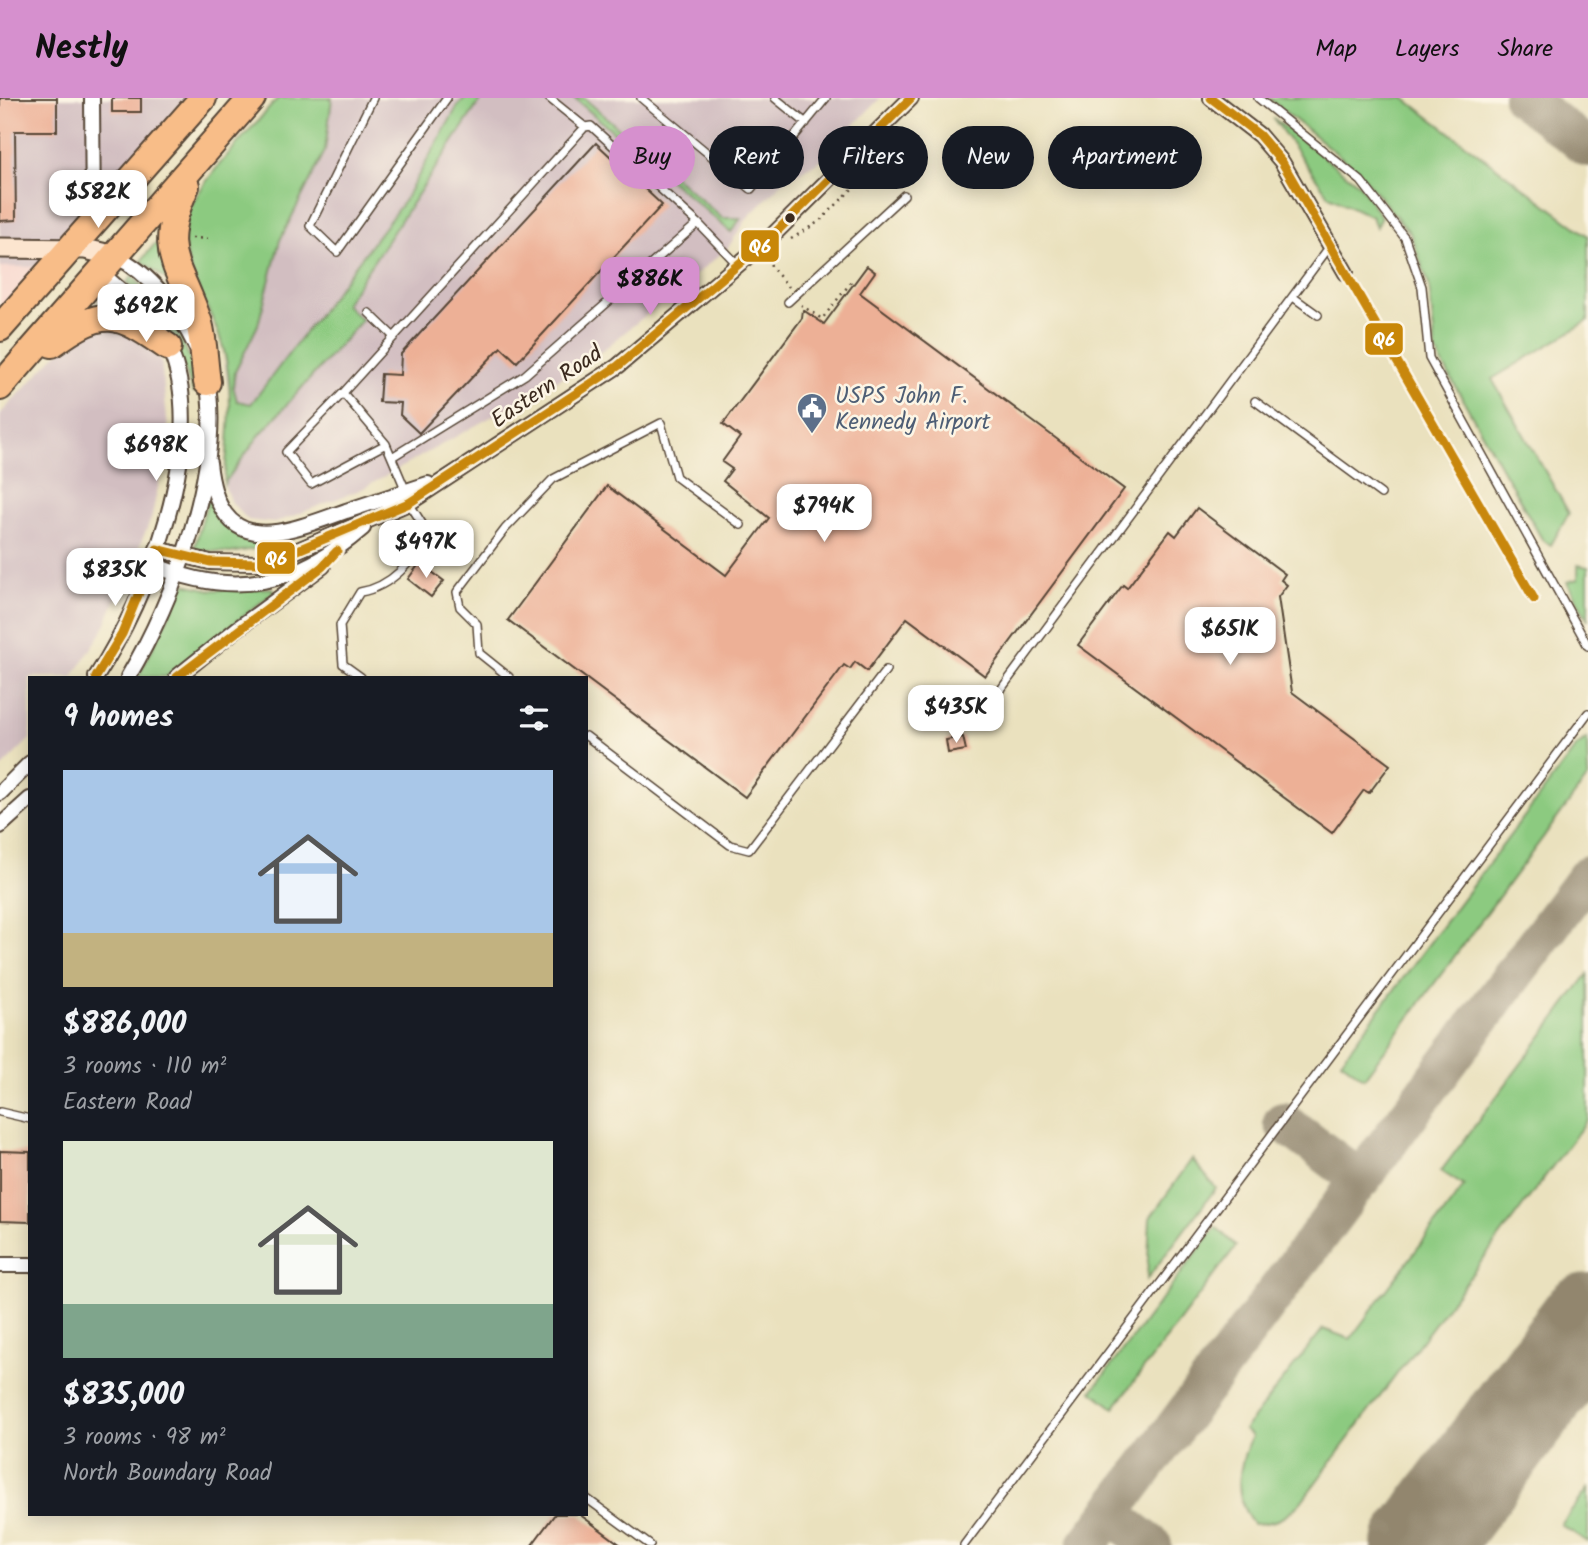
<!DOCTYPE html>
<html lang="en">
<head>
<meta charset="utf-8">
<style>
	:root { --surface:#171b24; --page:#242831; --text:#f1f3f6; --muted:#9ea1a6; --accent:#d690ce }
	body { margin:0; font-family:Kalam,sans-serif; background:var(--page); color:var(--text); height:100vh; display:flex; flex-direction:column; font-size:26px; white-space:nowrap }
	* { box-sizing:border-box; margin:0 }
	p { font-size:23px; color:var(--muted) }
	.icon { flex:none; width:38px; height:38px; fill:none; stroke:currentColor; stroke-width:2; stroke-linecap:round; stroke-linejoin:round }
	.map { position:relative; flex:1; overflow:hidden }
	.sheet { position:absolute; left:28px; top:578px; width:560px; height:840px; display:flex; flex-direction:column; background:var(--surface); border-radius:0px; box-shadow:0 4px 18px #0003 }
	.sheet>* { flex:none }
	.top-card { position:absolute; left:609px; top:28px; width:665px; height:63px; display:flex; gap:14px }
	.price { position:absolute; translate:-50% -60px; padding:0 16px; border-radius:14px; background:#fff; color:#222; font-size:23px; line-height:46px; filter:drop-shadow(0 2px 4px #0008) }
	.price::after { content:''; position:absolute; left:50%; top:42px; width:21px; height:16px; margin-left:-10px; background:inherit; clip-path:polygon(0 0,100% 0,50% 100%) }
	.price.active { background:var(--accent); color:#111 }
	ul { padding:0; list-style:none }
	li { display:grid; align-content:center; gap:14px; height:371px; padding:0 35px }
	li span { display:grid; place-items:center; height:217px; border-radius:0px; color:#555 }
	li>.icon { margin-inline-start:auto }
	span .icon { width:126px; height:126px; fill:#fffc; stroke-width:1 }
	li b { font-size:30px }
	h2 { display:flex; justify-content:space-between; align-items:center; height:84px; padding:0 35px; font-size:30px }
	.chip { padding:0 24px; border-radius:32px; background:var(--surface); box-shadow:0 4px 18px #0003; font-size:24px; line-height:63px }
	.chip.active { background:var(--accent); color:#111 }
	header { display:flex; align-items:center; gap:42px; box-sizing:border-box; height:98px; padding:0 35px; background:var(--accent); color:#111 }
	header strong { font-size:33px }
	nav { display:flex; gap:38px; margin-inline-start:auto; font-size:24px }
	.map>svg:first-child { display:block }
	.built { fill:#f7d0c9 }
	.industrial { fill:#d2bec1 }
	.green { fill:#8cca80; stroke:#647a4f; stroke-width:2 }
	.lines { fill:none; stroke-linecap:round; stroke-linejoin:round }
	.taxiway { stroke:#92866e; stroke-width:40 }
	.runway { stroke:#92866e; stroke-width:98 }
	.building { fill:#edb096 }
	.lane-casing { stroke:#554536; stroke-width:10 }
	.street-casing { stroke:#554536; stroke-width:18 }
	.secondary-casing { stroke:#554536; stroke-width:23 }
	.highway-casing { stroke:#554536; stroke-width:30 }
	.path { stroke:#554536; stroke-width:2.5; stroke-dasharray:2 5; stroke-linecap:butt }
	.lane { stroke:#fff; stroke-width:7 }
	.street { stroke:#fff; stroke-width:14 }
	.secondary { stroke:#fce5cf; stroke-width:19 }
	.highway { stroke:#f8bd88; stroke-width:26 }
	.bus-1-casing { stroke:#fcf5e5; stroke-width:14 }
	.bus-1 { stroke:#c88708; stroke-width:9 }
	.bus-dot { fill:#3b2a1e; stroke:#fcf5e5; stroke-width:2.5 }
	.labels { text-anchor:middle; stroke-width:5; stroke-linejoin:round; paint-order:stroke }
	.street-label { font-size:23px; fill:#3b2a1e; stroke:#fcf5e5 }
	.service-label { font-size:23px; fill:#4e5e75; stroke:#fcf5e5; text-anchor:start }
	.line-badge { stroke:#fcf5e5; stroke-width:2.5 }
	.badge-label { font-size:19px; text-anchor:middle; font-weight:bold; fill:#fff }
</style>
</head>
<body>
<header>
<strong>Nestly</strong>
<nav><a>Map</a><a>Layers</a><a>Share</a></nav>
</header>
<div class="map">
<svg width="1588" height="1447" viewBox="0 0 1588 1447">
	<rect width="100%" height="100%" fill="#fcf5e5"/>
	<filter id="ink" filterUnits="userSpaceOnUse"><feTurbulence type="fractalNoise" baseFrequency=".0143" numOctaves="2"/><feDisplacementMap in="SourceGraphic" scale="14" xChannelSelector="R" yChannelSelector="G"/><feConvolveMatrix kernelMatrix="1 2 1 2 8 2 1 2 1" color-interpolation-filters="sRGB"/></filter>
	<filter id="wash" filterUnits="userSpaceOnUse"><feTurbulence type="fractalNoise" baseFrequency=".00686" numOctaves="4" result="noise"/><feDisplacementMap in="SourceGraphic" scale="28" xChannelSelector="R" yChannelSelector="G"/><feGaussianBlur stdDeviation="1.57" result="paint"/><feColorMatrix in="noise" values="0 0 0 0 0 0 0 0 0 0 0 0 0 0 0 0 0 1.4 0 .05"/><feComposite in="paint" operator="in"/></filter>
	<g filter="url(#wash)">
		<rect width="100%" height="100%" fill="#eae1be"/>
		<path class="built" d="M 0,169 L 38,169 L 0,213 Z"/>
		<path class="industrial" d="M 0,0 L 191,0 L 38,169 L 0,169 Z
			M 278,0 L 880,0 L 821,62 L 782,85 L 749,118 L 727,151 L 586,266 L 362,391 L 275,425 L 248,422 L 230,403 L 224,386 L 231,315 L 203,89 Z
			M 98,228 L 145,240 L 161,262 L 169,340 L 151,421 L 102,534 L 73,579 L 30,579 L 30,641 L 0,671 L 0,316 L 76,236 Z"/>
		<path class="green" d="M 278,0 L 332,0 L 325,53 L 280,142 L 258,227 L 235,274 L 233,288 L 237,303 L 251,306 L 404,103 L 459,6 L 465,0 L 482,0 L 345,206 L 362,222 L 258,339 L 224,386 C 228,342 235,297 224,253 C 214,210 172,163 187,118 C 198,83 254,29 278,0 Z
			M 574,0 L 584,0 L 722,120 L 741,120 L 731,134 Z
			M 1268,0 L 1404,0 L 1588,138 L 1588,223 L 1492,281 L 1569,415 L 1551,447 L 1543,443 L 1436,254 L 1429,187 L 1410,135 L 1357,72 Z
			M 1273,20 L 1360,87 L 1381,119 L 1376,129 L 1372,119 L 1329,98 Z
			M 161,145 L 167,178 L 168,183 L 141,163 L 154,147 Z
			M 132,178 C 168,211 189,246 200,294 L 193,295 C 179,250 161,217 127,185 Z
			M 209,398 C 232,431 240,444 283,442 L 284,446 L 230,455 L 194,451 Z
			M 1578,467 L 1588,469 L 1588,522 L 1567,484 L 1578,481 Z
			M 185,486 L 211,492 L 272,490 L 274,494 L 166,579 L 138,579 Z
			M 1587,641 L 1588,679 L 1364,980 L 1341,963 L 1577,648 Z
			M 1588,876 L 1588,1021 L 1301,1404 C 1285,1421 1276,1425 1253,1426 C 1232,1398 1238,1368 1252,1338 L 1244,1332 L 1323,1231 L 1350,1241 L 1464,1088 L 1441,1073 Z
			M 1192,1061 L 1216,1090 L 1147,1181 L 1150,1120 Z
			M 1216,1129 L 1236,1148 L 1114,1310 L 1092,1293 Z
			M 1588,1391 L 1588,1444 L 1561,1427 Z"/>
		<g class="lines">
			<path class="taxiway" d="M 1523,0 L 1588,49
				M 1283,1024 L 1361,1082
				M 1110,1416 L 1152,1447
				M 1087,1447 L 1588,777
				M 1438,1447 L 1445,1427 L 1470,1382"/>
			<path class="runway" d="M 1421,1447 L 1588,1224"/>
		</g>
		<g id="blocks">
			<path class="building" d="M 0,0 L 57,0 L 57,33 L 15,33 L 16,122 L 0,123 Z
				M 112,0 L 141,0 L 141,14 L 112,14 Z
				M 596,45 L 662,107 L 517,264 L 501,249 L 419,335 L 400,317 L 401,305 L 379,304 L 381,276 L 400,277 L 401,256 Z
				M 867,168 L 875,174 L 860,195 L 1124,391 L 985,578 L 907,520 L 867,573 L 855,564 L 850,571 L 844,567 L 745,699 L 508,522 L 607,388 L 726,477 L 769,420 L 723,383 L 732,371 L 722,364 L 740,339 L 723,326 L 802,220 L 803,212 L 824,226 Z
				M 1197,410 L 1285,476 L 1281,482 L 1287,487 L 1278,499 L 1292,594 L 1390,667 L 1369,695 L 1364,692 L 1332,735 L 1078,547 L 1123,487 L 1127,490 L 1170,433 L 1176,438 Z
				M 420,465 L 444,483 L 431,499 L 408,481 Z
				M 963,639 L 966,652 L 948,655 L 946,642 Z
				M 0,1053 L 30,1054 L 30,1124 L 0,1123 Z
				M 555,1416 L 579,1416 L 621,1447 L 532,1447 Z"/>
		</g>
	</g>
	<g filter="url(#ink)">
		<use href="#blocks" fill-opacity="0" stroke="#554536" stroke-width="2"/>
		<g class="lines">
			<g class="lane-casing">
				<path id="lane" d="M 373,0 L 310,128 L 337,154 L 447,0
					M 549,0 L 585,29
					M 641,0 L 751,91 L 826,0
					M 775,0 L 806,25
					M 1258,0 L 1361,83 L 1405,140 L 1422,189 L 1429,260 L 1588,548
					M 698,125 L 738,167
					M 1347,175 L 1534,501
					M 1293,199 L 1318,217
					M 788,204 L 904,97
					M 369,215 L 394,239
					M 343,295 L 286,354 L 311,386 L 386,346
					M 1255,303 L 1381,396
					M 392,359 L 525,277 L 698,125 L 591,28 L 585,29 L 343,295 L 386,346 L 406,393
					M 361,579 L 343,566 L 340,527 L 360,494 C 391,489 414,463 428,435 L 409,405
					M 509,579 L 479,555 L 477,526 L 460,509 L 457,494 L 505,431 L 553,381 L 661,325 L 676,379 L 741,427
					M 1002,590 L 1330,148
					M 586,638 L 730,747 L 749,752 L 886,572
					M 0,1014 L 30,1021
					M 586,1400 L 650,1447
					M 964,1447 L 1588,615"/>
			</g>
			<g class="street-casing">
				<path id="street" d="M 92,0 L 93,124
					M 1211,0 L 1259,37 L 1282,64 L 1346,175
					M 115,158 C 151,175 179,213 196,249
					M 209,365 C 220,463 282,436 346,413 C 373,404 400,395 428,386
					M 157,451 L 210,464 L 258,465 L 286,457 L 409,405 L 618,268 L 772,138 L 911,0
					M 152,466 C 234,502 297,487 363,430
					M 96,579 C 147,500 211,342 169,250 C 155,219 126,197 101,175
					M 128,579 C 173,504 226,366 206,278
					M 177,579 L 237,531 L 323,468
					M 0,695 L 30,665
					M 0,728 L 30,701
					M 0,1167 L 30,1167"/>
			</g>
			<g class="secondary-casing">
				<path id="secondary" d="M 0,150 L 85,151 L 115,158"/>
			</g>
			<g class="highway-casing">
				<path id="highway" d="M 186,88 C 155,156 179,164 199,225 C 204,243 204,265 207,284
					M 0,230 L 203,0
					M 52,246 C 104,208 116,213 168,249
					M 0,289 L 252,0"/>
			</g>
			<path class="path" d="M 192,140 L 212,141
				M 791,141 L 820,123 L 885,58
				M 770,159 L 771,169 L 790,190
				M 801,207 L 822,221 L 852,183"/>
			<use href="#lane" class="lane"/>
			<use href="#street" class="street"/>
			<use href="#secondary" class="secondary"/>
			<use href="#highway" class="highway"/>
			<g class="bus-1-casing">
				<path id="bus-1" d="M 1211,0 L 1259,37 L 1282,64 L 1534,501
					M 96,579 L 122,536 L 157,451 L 210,464 L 258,465 L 286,457 L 409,405 L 618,268 L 772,138 L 911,0
					M 177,579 L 322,469 L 337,453"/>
			</g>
			<use href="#bus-1" class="bus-1"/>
		</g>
	</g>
	<defs>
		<g id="civic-pin" transform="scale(1.575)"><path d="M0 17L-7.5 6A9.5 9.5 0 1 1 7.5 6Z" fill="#5c6f8a" stroke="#fcf5e5"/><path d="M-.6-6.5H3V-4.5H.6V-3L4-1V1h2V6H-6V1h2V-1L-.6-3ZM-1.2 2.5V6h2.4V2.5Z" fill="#fff"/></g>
	</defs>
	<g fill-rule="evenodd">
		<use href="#civic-pin" x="812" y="310"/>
	</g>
	<circle class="bus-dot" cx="790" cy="120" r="6"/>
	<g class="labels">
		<g class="street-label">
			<text transform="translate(546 288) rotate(-34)" y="8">Eastern Road</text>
		</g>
		<g class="service-label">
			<text x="835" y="305">USPS John F.<tspan x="835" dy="26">Kennedy Airport</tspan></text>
		</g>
	</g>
	<g class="line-badge">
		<rect x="740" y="131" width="40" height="34" rx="7" fill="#c88708"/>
		<rect x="1364" y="224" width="40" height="34" rx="7" fill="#c88708"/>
		<rect x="256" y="443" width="40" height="34" rx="7" fill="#c88708"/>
	</g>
	<g class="badge-label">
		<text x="760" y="155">Q6</text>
		<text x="1384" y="248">Q6</text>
		<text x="276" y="467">Q6</text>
	</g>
</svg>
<b class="price" style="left:98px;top:132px">$582K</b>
<b class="price active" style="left:650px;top:219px">$886K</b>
<b class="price" style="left:146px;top:246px">$692K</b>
<b class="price" style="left:156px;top:385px">$698K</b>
<b class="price" style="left:824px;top:446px">$794K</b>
<b class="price" style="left:426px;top:482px">$497K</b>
<b class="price" style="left:115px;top:510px">$835K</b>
<b class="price" style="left:1230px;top:569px">$651K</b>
<b class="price" style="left:956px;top:647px">$435K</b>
<div class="top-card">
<a class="chip active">Buy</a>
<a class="chip">Rent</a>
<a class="chip">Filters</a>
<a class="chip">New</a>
<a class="chip">Apartment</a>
</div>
<section class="sheet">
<h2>9 homes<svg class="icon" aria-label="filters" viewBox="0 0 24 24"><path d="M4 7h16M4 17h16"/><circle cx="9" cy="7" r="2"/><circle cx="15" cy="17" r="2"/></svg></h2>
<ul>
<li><span style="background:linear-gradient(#a9c7e8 75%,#c2b280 0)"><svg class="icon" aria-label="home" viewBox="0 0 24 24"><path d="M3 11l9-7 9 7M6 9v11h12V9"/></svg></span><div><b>$886,000</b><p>3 rooms · 110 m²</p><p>Eastern Road</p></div></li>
<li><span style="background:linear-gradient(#dfe7d0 75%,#7fa58c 0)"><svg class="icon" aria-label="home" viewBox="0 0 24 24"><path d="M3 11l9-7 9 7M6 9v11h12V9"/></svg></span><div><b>$835,000</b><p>3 rooms · 98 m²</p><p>North Boundary Road</p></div></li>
</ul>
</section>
</div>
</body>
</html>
